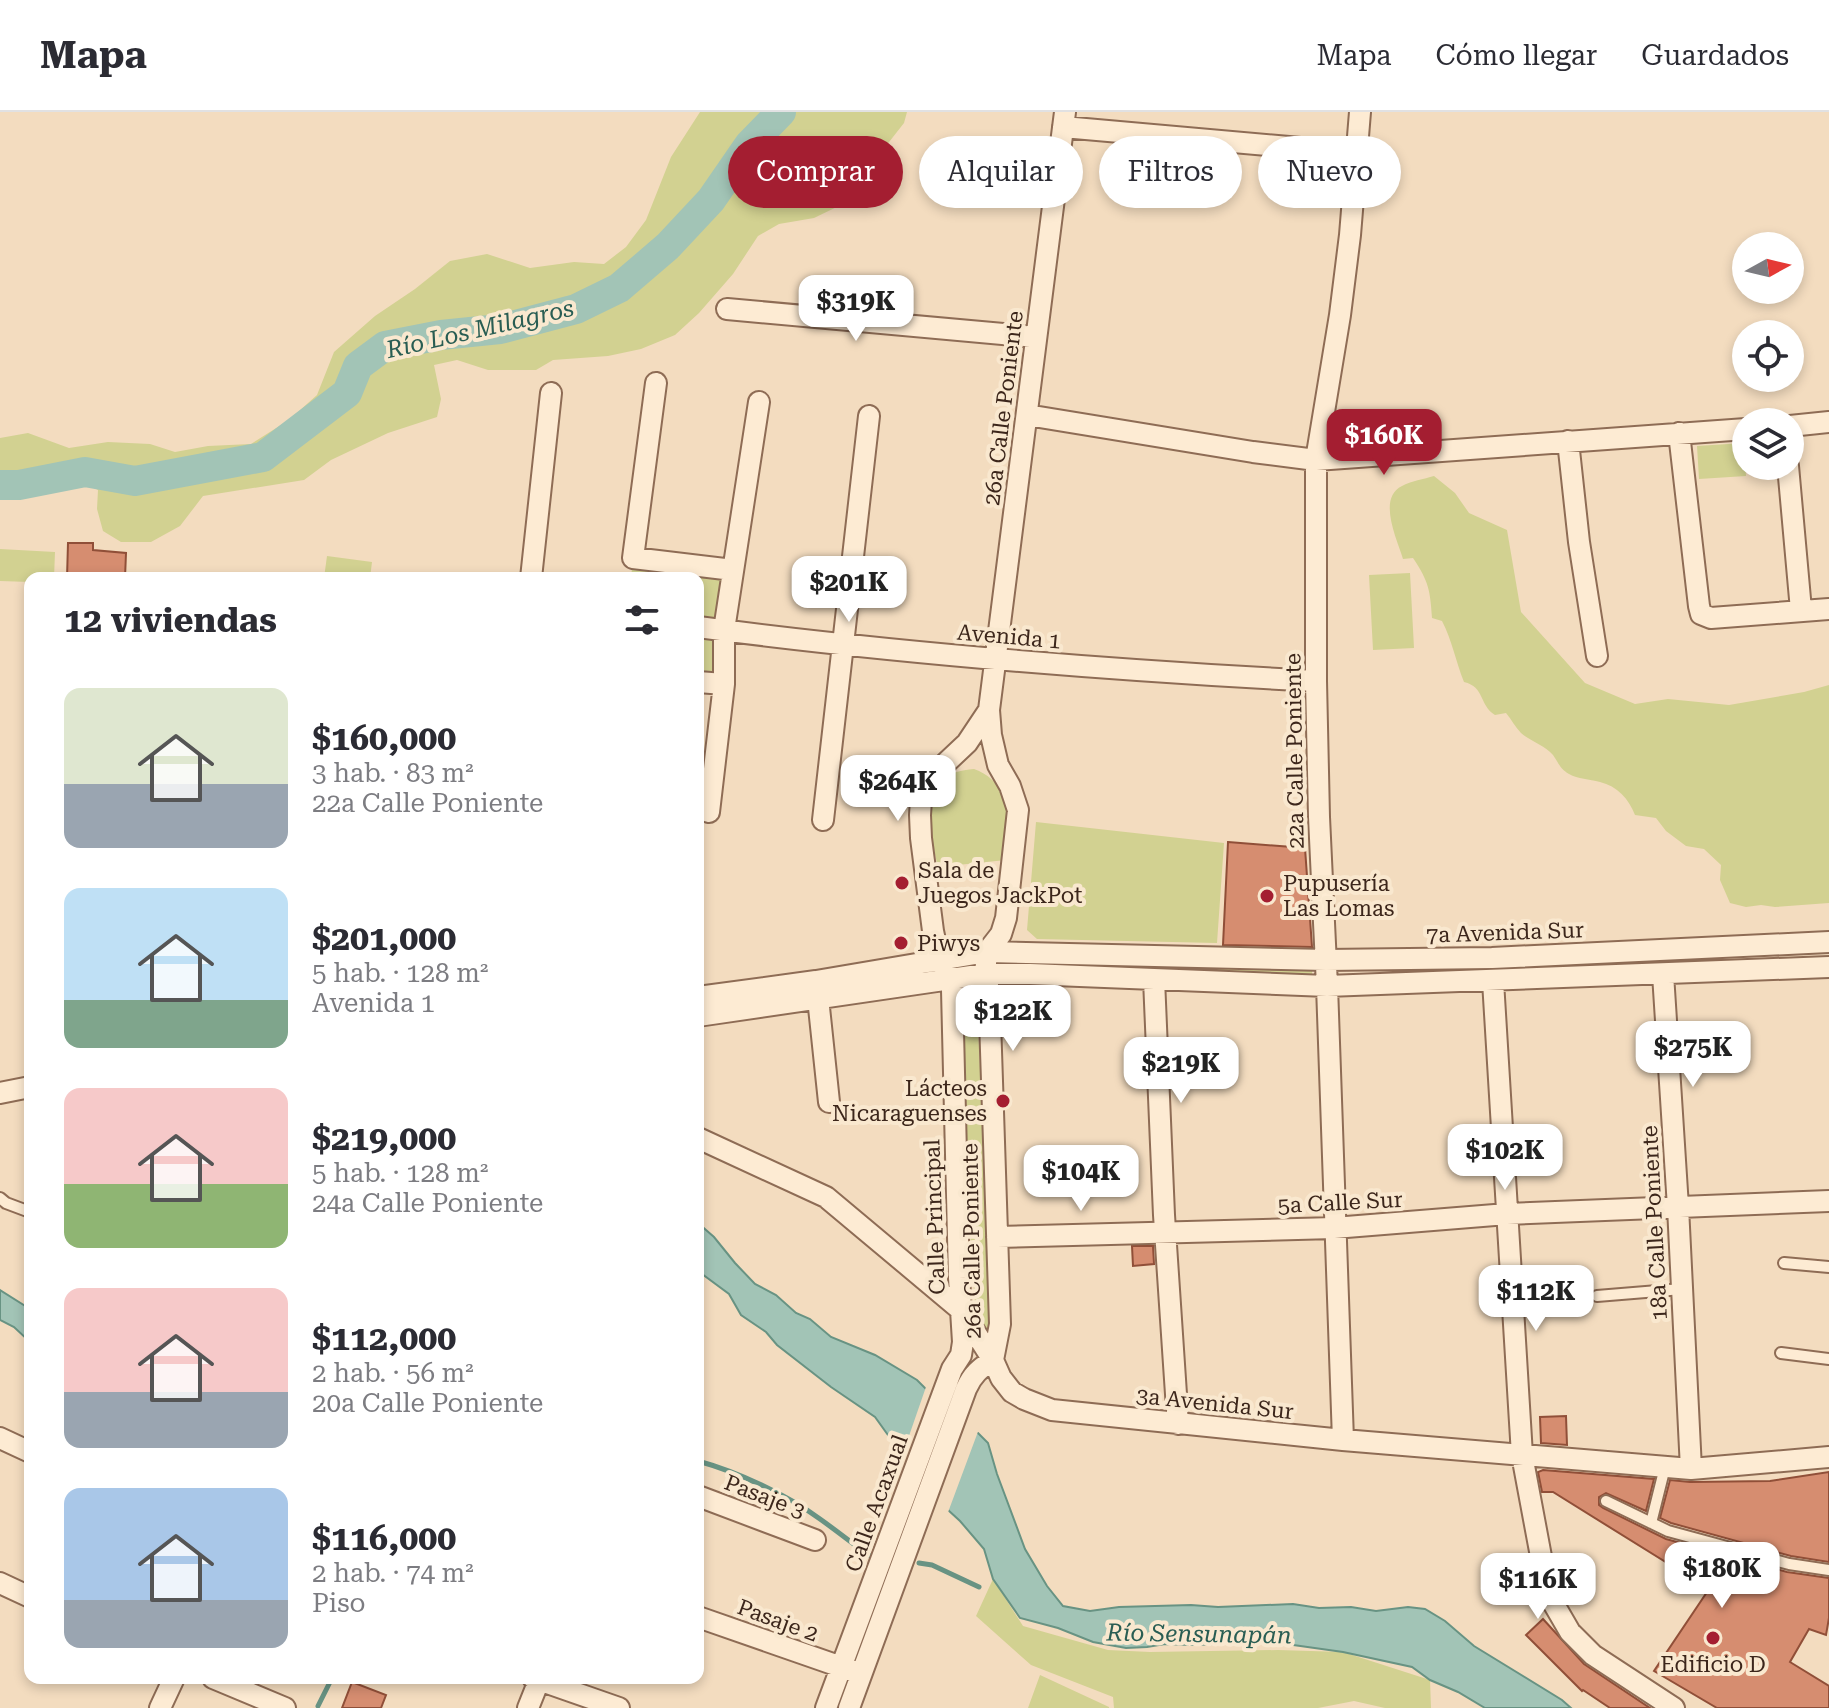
<!DOCTYPE html>
<html lang="es">
<head>
<meta charset="utf-8">
<style>
	:root { --surface:#fff; --page:#f2f2f3; --text:#2b2b33; --muted:#7c7c81; --line:#e1e1e2; --accent:#a41e31 }
	body { margin:0; font-family:"Roboto Serif",serif; background:var(--page); color:var(--text); height:100vh; display:flex; flex-direction:column; font-size:30px; white-space:nowrap }
	* { box-sizing:border-box; margin:0 }
	p { font-size:26px; color:var(--muted) }
	.icon { flex:none; width:44px; height:44px; fill:none; stroke:currentColor; stroke-width:2; stroke-linecap:round; stroke-linejoin:round }
	.map { position:relative; flex:1; overflow:hidden }
	.sheet { position:absolute; left:24px; top:460px; width:680px; height:1112px; display:flex; flex-direction:column; background:var(--surface); border-radius:16px; box-shadow:0 4px 12px #0003 }
	.sheet>* { flex:none }
	.guide { position:absolute; left:728px; top:24px; width:760px; height:72px; display:flex; gap:16px }
	.needle { width:52px; rotate:82deg }
	.fabs { position:absolute; left:1732px; top:120px; display:grid; gap:16px }
	.fabs a { display:grid; place-items:center; width:72px; height:72px; border-radius:50%; background:var(--surface); box-shadow:0 4px 12px #0003; font-size:40px }
	.price { position:absolute; translate:-50% -68px; padding:0 18px; border-radius:16px; background:#fff; color:#222; font-size:26px; line-height:52px; filter:drop-shadow(0 2px 4px #0008) }
	.price::after { content:''; position:absolute; left:50%; top:48px; width:24px; height:18px; margin-left:-12px; background:inherit; clip-path:polygon(0 0,100% 0,50% 100%) }
	.price.active { background:var(--accent); color:#fff }
	ul { padding:0; list-style:none }
	li { display:flex; align-items:center; gap:24px; height:200px; padding:0 40px }
	li span { display:grid; place-items:center; flex:none; width:224px; height:160px; border-radius:16px; color:#555 }
	li>.icon { margin-inline-start:auto }
	span .icon { width:96px; height:96px; fill:#fffc; stroke-width:1 }
	li b { font-size:34px }
	h2 { display:flex; justify-content:space-between; align-items:center; height:96px; padding:0 40px; font-size:34px }
	.chip { padding:0 28px; border-radius:36px; background:var(--surface); box-shadow:0 4px 12px #0003; font-size:28px; line-height:72px }
	.chip.active { background:var(--accent); color:#fff }
	header { display:flex; align-items:center; gap:48px; box-sizing:border-box; height:112px; padding:0 40px; background:var(--surface); border-bottom:2px solid var(--line) }
	header strong { font-size:38px }
	nav { display:flex; gap:44px; margin-inline-start:auto; font-size:28px }
	.map>svg:first-child { display:block }
	.green { fill:#d2d191 }
	.water { fill:#a2c4b6; stroke:#689383; stroke-width:2 }
	.pier { fill:#f3dcbf }
	.lines { fill:none; stroke-linecap:round; stroke-linejoin:round }
	.stream { stroke:#689383; stroke-width:5 }
	.river { stroke:#a2c4b6; stroke-width:30 }
	.building { fill:#d68d70; stroke:#904f38; stroke-width:2 }
	.lane-casing { stroke:#8e6c55; stroke-width:14 }
	.street-casing { stroke:#8e6c55; stroke-width:24 }
	.lane { stroke:#fdebd3; stroke-width:10 }
	.street { stroke:#fdebd3; stroke-width:20 }
	.poi-dot { fill:#a41e31; stroke:#f9e8cf; stroke-width:3 }
	.labels { text-anchor:middle; stroke-width:8; stroke-linejoin:round; paint-order:stroke }
	.street-label { font-size:22px; fill:#3c261b; stroke:#f9e8cf }
	.poi-label { font-size:22px; fill:#3c261b; stroke:#f9e8cf; text-anchor:start }
	.water-label { font-size:24px; font-style:italic; fill:#295d53; stroke:#f9e8cf }
</style>
</head>
<body>
<header>
<strong>Mapa</strong>
<nav><a>Mapa</a><a>Cómo llegar</a><a>Guardados</a></nav>
</header>
<div class="map">
<svg width="1829" height="1596" viewBox="0 0 1829 1596">
	<rect width="100%" height="100%" fill="#f3dcbf"/>
	<path class="green" d="M 700,0 L 907,0 L 904,11 L 882,39 L 868,73 L 845,91 L 814,106 L 779,112 L 758,124 L 733,162 L 699,201 L 675,223 L 641,237 L 608,244 L 553,248 L 536,258 L 488,258 L 457,248 L 434,253 L 441,287 L 437,305 L 388,321 L 331,348 L 304,368 L 203,384 L 180,414 L 151,430 L 121,430 L 103,419 L 97,397 L 98,378 L 84,370 L 0,386 L 0,326 L 28,321 L 69,336 L 108,330 L 150,332 L 175,340 L 208,334 L 251,332 L 289,308 L 317,283 L 334,240 L 375,204 L 415,177 L 450,149 L 487,142 L 530,156 L 574,150 L 604,152 L 626,135 L 646,108 L 671,45 Z
		M 1744,331 L 1746,364 L 1699,367 L 1697,334 Z
		M 1434,364 L 1455,381 L 1469,401 L 1507,418 L 1521,500 L 1585,571 L 1635,592 L 1668,587 L 1729,593 L 1804,580 L 1829,573 L 1829,791 L 1775,795 L 1761,793 L 1746,795 L 1730,791 L 1720,768 L 1721,753 L 1704,737 L 1686,734 L 1666,719 L 1656,706 L 1635,703 C 1629,687 1617,674 1600,670 C 1589,667 1578,667 1569,662 C 1560,657 1558,650 1553,643 C 1545,633 1530,629 1521,621 C 1515,615 1512,608 1506,601 L 1495,603 C 1479,593 1485,575 1464,570 C 1456,550 1452,528 1442,509 L 1432,506 C 1430,478 1429,470 1413,446 L 1403,447 C 1397,427 1377,386 1402,374 C 1411,369 1424,367 1434,364 Z
		M 0,437 L 55,440 L 54,466 L 30,466 L 30,470 L 0,469 Z
		M 327,444 L 372,450 L 370,466 L 324,466 Z
		M 633,446 L 733,458 L 725,508 L 698,505 L 698,466 L 631,466 Z
		M 1410,461 L 1414,536 L 1373,538 L 1369,463 Z
		M 698,515 L 724,518 L 724,563 L 698,560 Z
		M 974,657 C 1015,672 1008,713 1006,748 L 938,755 C 933,734 921,685 938,669 C 948,661 961,658 974,657 Z
		M 1036,710 L 1224,731 L 1217,831 L 1037,827 L 1027,818 Z
		M 1014,847 L 1312,856 L 1312,863 L 1013,855 Z
		M 962,887 L 974,890 L 977,896 L 993,1211 L 988,1221 L 982,1222 L 976,1212 L 957,898 L 958,892 Z
		M 993,1467 L 1023,1514 L 1108,1538 L 1150,1540 L 1278,1538 L 1343,1540 L 1430,1568 L 1431,1596 L 1385,1596 L 1354,1589 L 1318,1596 L 1114,1596 L 1113,1585 L 1031,1553 L 976,1504 Z
		M 1040,1563 L 1109,1595 L 1109,1596 L 1028,1596 Z"/>
	<path class="water" d="M 698,1111 L 714,1125 L 735,1151 L 755,1172 L 776,1183 L 796,1201 L 810,1207 L 831,1225 L 875,1243 L 917,1268 L 970,1321 L 978,1321 L 988,1331 L 997,1362 L 1025,1437 L 1047,1474 L 1063,1494 L 1090,1499 L 1119,1495 L 1191,1493 L 1218,1495 L 1293,1492 L 1319,1496 L 1351,1495 L 1376,1499 L 1408,1495 L 1425,1497 L 1445,1509 L 1474,1534 L 1562,1588 L 1571,1596 L 1485,1596 L 1458,1580 L 1430,1568 L 1412,1555 L 1343,1540 L 1272,1530 L 1193,1533 L 1165,1532 L 1147,1535 L 1126,1536 L 1093,1530 L 1058,1516 L 1020,1506 L 993,1467 L 984,1437 L 960,1409 L 947,1397 L 898,1337 L 875,1305 L 831,1275 L 777,1233 L 766,1220 L 741,1203 L 729,1182 L 698,1159 Z
		M 0,1178 L 30,1197 L 30,1230 L 14,1215 L 0,1208 Z"/>
	<path class="pier" d="M 927,1272 L 972,1317 L 979,1317 L 947,1403 L 901,1347 Z"/>
	<g class="lines">
		<path class="stream" d="M 698,1349 C 738,1360 787,1383 820,1407 C 837,1419 853,1432 870,1444
			M 919,1451 L 932,1453 L 979,1475
			M 318,1594 L 332,1566"/>
		<path class="river" d="M 0,373 L 19,373 L 85,360 L 135,369 L 263,345 L 347,281 L 358,254 L 385,234 L 441,223 L 500,217 L 576,197 L 619,176 L 668,134 L 711,88 L 749,33 L 781,0"/>
	</g>
	<path class="building" d="M 68,431 L 93,431 L 93,438 L 126,441 L 125,466 L 67,466 Z
		M 1228,730 L 1305,736 L 1312,835 L 1223,833 Z
		M 1132,1134 L 1153,1134 L 1154,1152 L 1133,1154 Z
		M 1566,1304 L 1567,1333 L 1541,1331 L 1540,1305 Z
		M 1543,1358 L 1654,1367 L 1646,1399 L 1606,1381 L 1599,1385 L 1599,1393 L 1603,1396 L 1666,1427 L 1787,1460 L 1829,1466 L 1829,1506 L 1826,1523 L 1809,1517 L 1790,1550 L 1829,1574 L 1829,1596 L 1717,1596 L 1654,1559 L 1709,1477 L 1553,1380 L 1542,1380 L 1538,1360 Z
		M 1829,1360 L 1829,1450 L 1791,1444 L 1671,1411 L 1660,1406 L 1670,1368 L 1690,1370 L 1770,1369 Z
		M 1543,1507 L 1584,1552 L 1650,1596 L 1610,1596 L 1583,1578 L 1582,1579 L 1526,1523 Z
		M 352,1570 L 386,1583 L 381,1596 L 342,1596 Z"/>
	<g class="lines">
		<g class="lane-casing">
			<path id="lane" d="M 0,1086 L 6,1091 L 30,1100
				M 1784,1151 L 1829,1155
				M 1597,1184 L 1682,1177
				M 1781,1241 L 1829,1247
				M 1606,1389 L 1668,1419 L 1789,1452 L 1829,1458
				M 1651,1411 L 1665,1355"/>
		</g>
		<g class="street-casing">
			<path id="street" d="M 1063,15 L 1357,41
				M 727,197 L 1036,225
				M 656,271 L 633,446 L 733,458
				M 1027,303 L 1253,340 L 1316,348 L 1746,317
				M 1790,314 L 1829,310
				M 1679,321 L 1699,494 L 1701,502 L 1711,506 L 1829,497
				M 1568,329 L 1579,430 L 1597,544
				M 1788,354 L 1801,498
				M 531,466 L 551,281
				M 698,515 C 903,542 1109,558 1316,569
				M 698,570 L 724,572
				M 709,700 L 724,572 L 724,518 L 759,290
				M 823,708 L 869,304
				M 1663,862 L 1678,1095 L 1691,1357
				M 1154,867 L 1164,1103 L 1178,1312
				M 1493,869 L 1522,1343 L 1548,1482 L 1570,1520 L 1593,1543 L 1674,1596
				M 698,885 L 816,869 L 987,840 L 1326,848 L 1492,846 L 1829,830
				M 818,886 L 829,990
				M 698,904 L 985,862 L 1030,862 L 1327,874 L 1829,855
				M 0,981 L 30,975
				M 698,1026 L 826,1085 L 961,1198 L 993,1248 L 1001,1266 L 1012,1280 L 1024,1287 L 1052,1298 L 1343,1328 L 1691,1357 L 1829,1345
				M 997,1125 L 1334,1116 L 1507,1102 L 1829,1089
				M 0,1326 L 30,1340
				M 1343,1328 L 1327,874 L 1319,705 L 1316,569 L 1316,348 L 1340,203 L 1350,123 L 1360,0
				M 698,1384 L 815,1428
				M 0,1471 L 30,1485
				M 698,1505 L 853,1559
				M 213,1566 L 285,1596
				M 533,1566 L 619,1596
				M 160,1596 L 174,1566
				M 528,1596 L 540,1566
				M 826,1596 L 952,1257 L 961,1243 L 963,1230 L 959,1166 L 952,878 L 951,868 L 936,833 L 933,819 L 921,726 L 920,703 L 921,688 L 923,676 L 933,663 L 967,631 L 989,598
				M 849,1596 L 966,1277 C 972,1263 980,1256 993,1248 L 1000,1212 L 989,878 L 985,862 L 987,840 L 1001,822 L 1006,806 L 1018,698 L 1010,674 L 998,653 L 991,623 L 989,598 L 1065,0"/>
		</g>
		<use href="#lane" class="lane"/>
		<use href="#street" class="street"/>
	</g>
	<g class="poi-dot">
		<circle cx="902" cy="771" r="8"/>
		<circle cx="1267" cy="784" r="8"/>
		<circle cx="901" cy="831" r="8"/>
		<circle cx="1003" cy="989" r="8"/>
		<circle cx="1713" cy="1526" r="8"/>
	</g>
	<g class="labels">
		<g class="street-label">
			<text transform="translate(1003 296) rotate(-83)" y="8">26a Calle Poniente</text>
			<text transform="translate(1009 524) rotate(5)" y="8">Avenida 1</text>
			<text transform="translate(1294 639) rotate(-91)" y="8">22a Calle Poniente</text>
			<text transform="translate(1505 820) rotate(-2)" y="8">7a Avenida Sur</text>
			<text transform="translate(1340 1090) rotate(-3)" y="8">5a Calle Sur</text>
			<text transform="translate(934 1105) rotate(-92)" y="8">Calle Principal</text>
			<text transform="translate(1654 1111) rotate(-93)" y="8">18a Calle Poniente</text>
			<text transform="translate(971 1129) rotate(-91)" y="8">26a Calle Poniente</text>
			<text transform="translate(1215 1291) rotate(6)" y="8">3a Avenida Sur</text>
			<text transform="translate(765 1384) rotate(21)" y="8">Pasaje 3</text>
			<text transform="translate(876 1391) rotate(-70)" y="8">Calle Acaxual</text>
			<text transform="translate(778 1508) rotate(20)" y="8">Pasaje 2</text>
		</g>
		<g class="poi-label">
			<text x="918" y="766">Sala de<tspan x="918" dy="25">Juegos JackPot</tspan></text>
			<text x="1283" y="779">Pupusería<tspan x="1283" dy="25">Las Lomas</tspan></text>
			<text x="917" y="839">Piwys</text>
			<text x="987" y="984" text-anchor="end">Lácteos<tspan x="987" dy="25">Nicaraguenses</tspan></text>
			<text x="1713" y="1560" text-anchor="middle">Edificio D</text>
		</g>
		<g class="water-label">
			<text transform="translate(480 217) rotate(-13)" y="8">Río Los Milagros</text>
			<text transform="translate(1199 1522) rotate(1)" y="8">Río Sensunapán</text>
		</g>
	</g>
</svg>
<div class="fabs">
<a><svg class="needle" viewBox="-14 -14 28 28"><path d="M0-13l5 13h-10z" fill="#e53935"/><path d="M0 13l5-13h-10z" fill="#7c7c81"/></svg></a>
<a><svg class="icon" aria-label="locate" viewBox="0 0 24 24"><circle cx="12" cy="12" r="6"/><path d="M12 2v4M12 18v4M2 12h4M18 12h4"/></svg></a>
<a><svg class="icon" aria-label="layers" viewBox="0 0 24 24"><path d="M12 4l9 5-9 5-9-5zM3 14l9 5 9-5"/></svg></a>
</div>
<b class="price" style="left:856px;top:231px">$319K</b>
<b class="price active" style="left:1384px;top:365px">$160K</b>
<b class="price" style="left:849px;top:512px">$201K</b>
<b class="price" style="left:898px;top:711px">$264K</b>
<b class="price" style="left:1013px;top:941px">$122K</b>
<b class="price" style="left:1693px;top:977px">$275K</b>
<b class="price" style="left:1181px;top:993px">$219K</b>
<b class="price" style="left:1505px;top:1080px">$102K</b>
<b class="price" style="left:1081px;top:1101px">$104K</b>
<b class="price" style="left:1536px;top:1221px">$112K</b>
<b class="price" style="left:1722px;top:1498px">$180K</b>
<b class="price" style="left:1538px;top:1509px">$116K</b>
<div class="guide">
<a class="chip active">Comprar</a>
<a class="chip">Alquilar</a>
<a class="chip">Filtros</a>
<a class="chip">Nuevo</a>
</div>
<section class="sheet">
<h2>12 viviendas<svg class="icon" aria-label="filters" viewBox="0 0 24 24"><path d="M4 7h16M4 17h16"/><circle cx="9" cy="7" r="2"/><circle cx="15" cy="17" r="2"/></svg></h2>
<ul>
<li><span style="background:linear-gradient(#dfe7d0 60%,#9aa5b1 0)"><svg class="icon" aria-label="home" viewBox="0 0 24 24"><path d="M3 11l9-7 9 7M6 9v11h12V9"/></svg></span><div><b>$160,000</b><p>3 hab. · 83 m²</p><p>22a Calle Poniente</p></div></li>
<li><span style="background:linear-gradient(#bfe0f5 70%,#7fa58c 0)"><svg class="icon" aria-label="home" viewBox="0 0 24 24"><path d="M3 11l9-7 9 7M6 9v11h12V9"/></svg></span><div><b>$201,000</b><p>5 hab. · 128 m²</p><p>Avenida 1</p></div></li>
<li><span style="background:linear-gradient(#f6c9c9 60%,#8fb573 0)"><svg class="icon" aria-label="home" viewBox="0 0 24 24"><path d="M3 11l9-7 9 7M6 9v11h12V9"/></svg></span><div><b>$219,000</b><p>5 hab. · 128 m²</p><p>24a Calle Poniente</p></div></li>
<li><span style="background:linear-gradient(#f6c9c9 65%,#9aa5b1 0)"><svg class="icon" aria-label="home" viewBox="0 0 24 24"><path d="M3 11l9-7 9 7M6 9v11h12V9"/></svg></span><div><b>$112,000</b><p>2 hab. · 56 m²</p><p>20a Calle Poniente</p></div></li>
<li><span style="background:linear-gradient(#a9c7e8 70%,#9aa5b1 0)"><svg class="icon" aria-label="home" viewBox="0 0 24 24"><path d="M3 11l9-7 9 7M6 9v11h12V9"/></svg></span><div><b>$116,000</b><p>2 hab. · 74 m²</p><p>Piso</p></div></li>
</ul>
</section>
</div>
</body>
</html>
